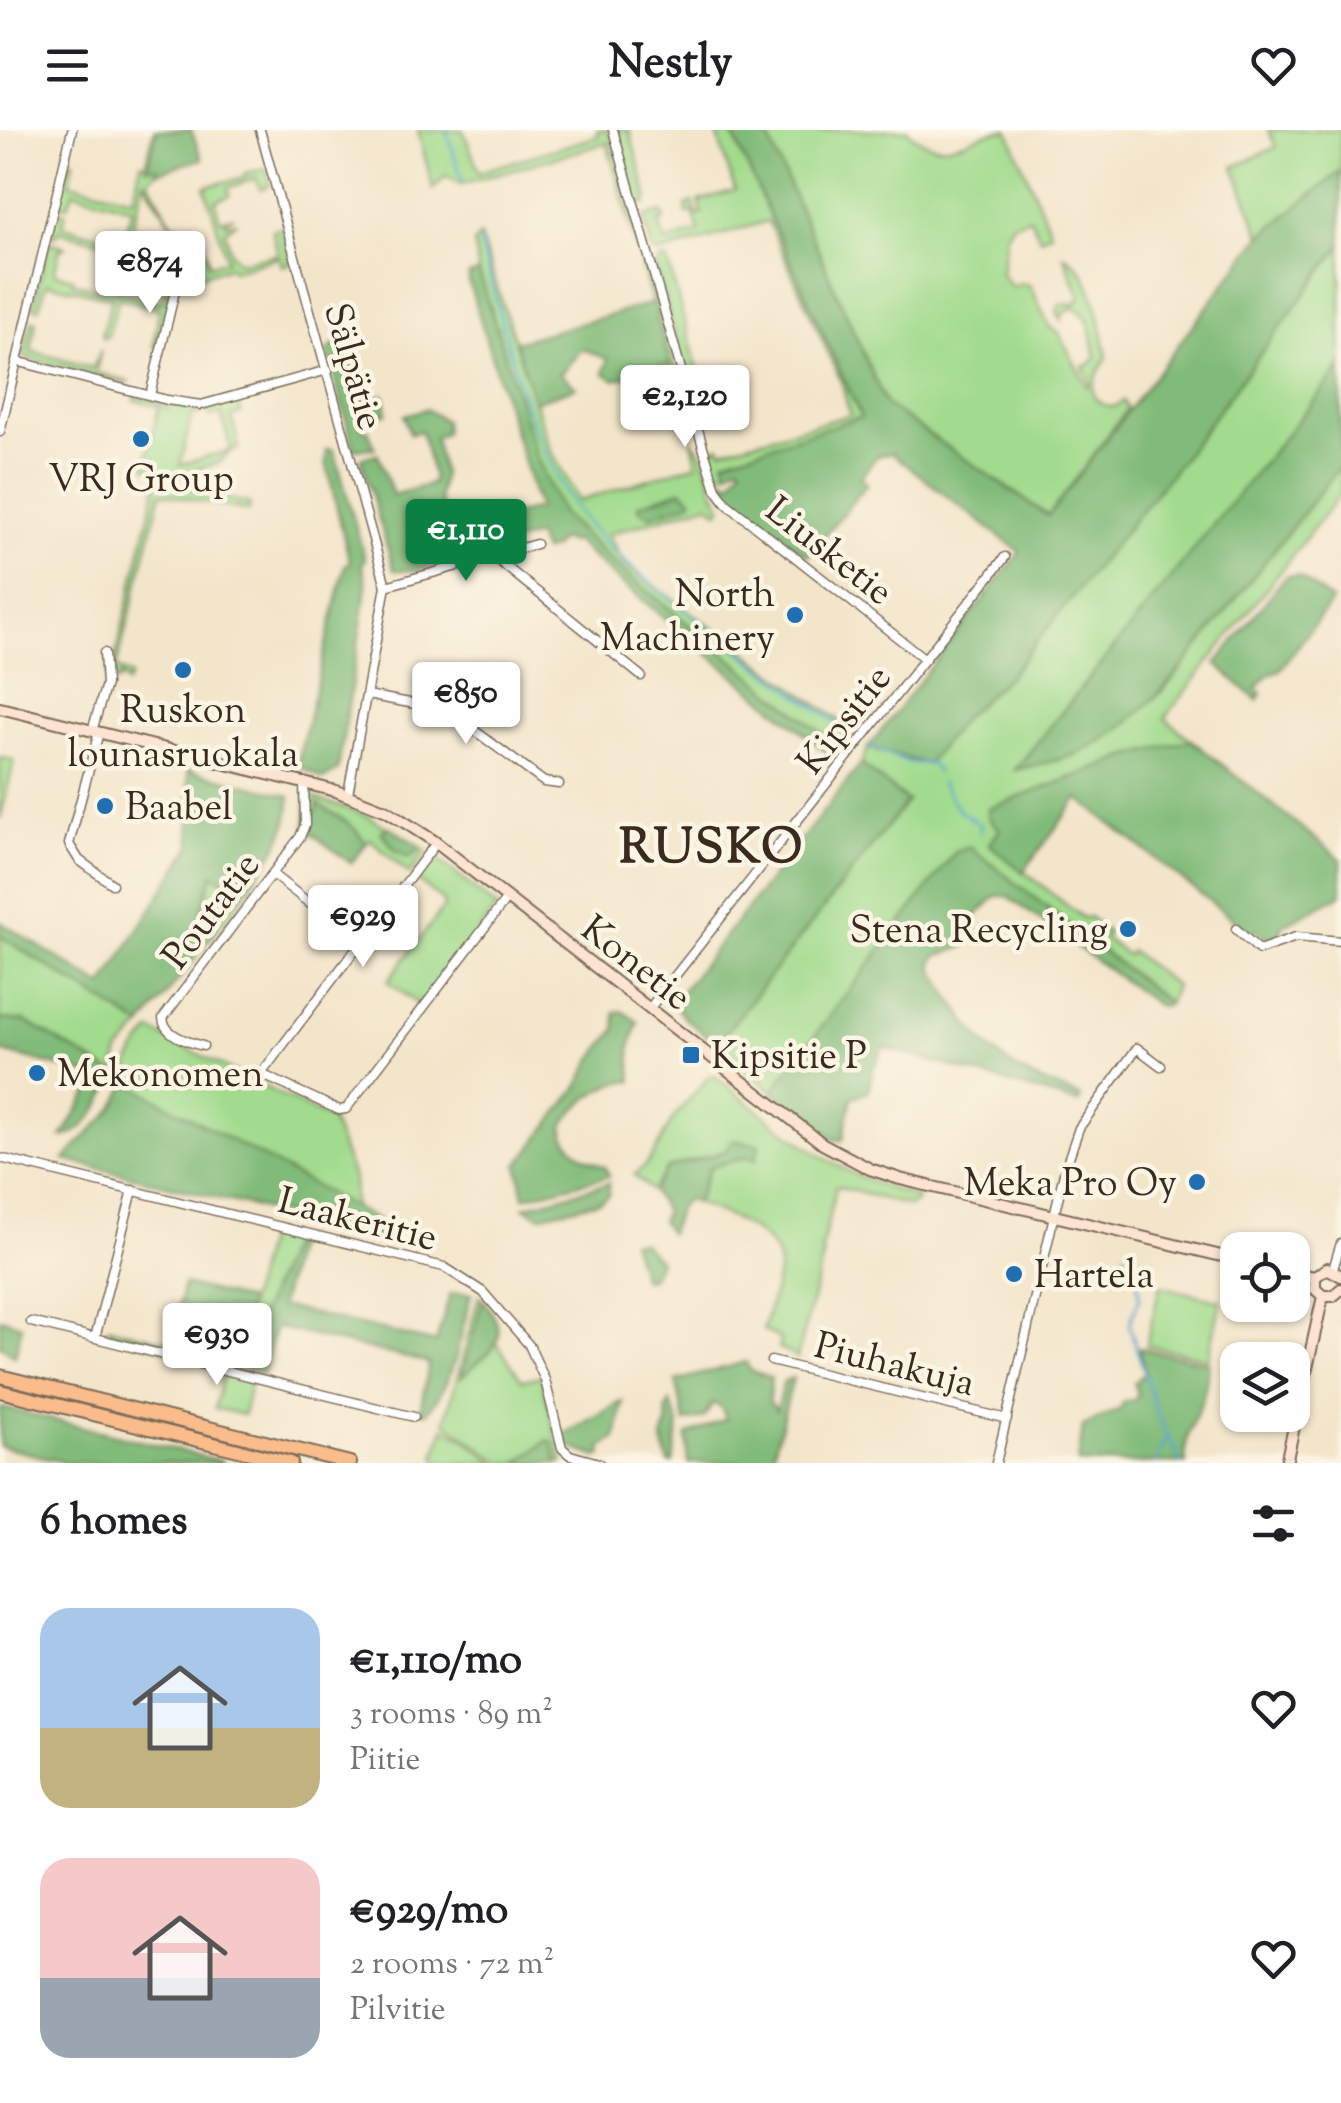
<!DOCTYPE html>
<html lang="en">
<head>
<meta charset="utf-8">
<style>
	:root { --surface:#fff; --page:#f2f2f2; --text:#202124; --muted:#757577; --accent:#0b8043 }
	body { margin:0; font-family:"Sorts Mill Goudy",serif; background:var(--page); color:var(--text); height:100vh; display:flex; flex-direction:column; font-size:38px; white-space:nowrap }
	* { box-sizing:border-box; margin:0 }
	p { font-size:32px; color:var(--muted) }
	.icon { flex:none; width:55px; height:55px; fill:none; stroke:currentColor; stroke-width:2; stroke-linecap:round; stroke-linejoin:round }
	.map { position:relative; height:1333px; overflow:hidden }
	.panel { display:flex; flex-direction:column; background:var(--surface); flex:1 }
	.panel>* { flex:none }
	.fabs { position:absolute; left:1220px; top:1102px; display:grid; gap:20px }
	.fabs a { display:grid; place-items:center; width:90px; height:90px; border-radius:20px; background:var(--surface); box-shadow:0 2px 8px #0004; font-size:50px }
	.price { position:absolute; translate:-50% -85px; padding:0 22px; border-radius:10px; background:#fff; color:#222; font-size:32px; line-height:65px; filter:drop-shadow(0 2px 5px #0008) }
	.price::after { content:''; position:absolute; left:50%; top:60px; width:30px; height:22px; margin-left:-15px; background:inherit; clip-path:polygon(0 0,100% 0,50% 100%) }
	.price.active { background:var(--accent); color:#fff }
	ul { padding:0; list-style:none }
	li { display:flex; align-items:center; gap:30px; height:250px; padding:0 40px }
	li span { display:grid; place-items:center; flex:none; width:280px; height:200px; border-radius:30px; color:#555 }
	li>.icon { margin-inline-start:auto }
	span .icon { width:120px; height:120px; fill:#fffc; stroke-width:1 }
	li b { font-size:42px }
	h2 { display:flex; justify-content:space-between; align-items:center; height:120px; padding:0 40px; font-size:42px }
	header { display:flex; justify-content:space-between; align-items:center; height:130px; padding:0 40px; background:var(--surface); font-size:45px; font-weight:700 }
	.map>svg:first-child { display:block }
	.green { fill:#a2db8e; stroke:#6e8256; stroke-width:2.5 }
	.forest { fill:#81bb79; stroke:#5e724c; stroke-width:2.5 }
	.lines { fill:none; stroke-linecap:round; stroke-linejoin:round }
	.stream { stroke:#58a3d0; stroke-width:2.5 }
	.street-casing { stroke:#7b6b5a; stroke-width:11 }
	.secondary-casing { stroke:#7b6b5a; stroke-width:14 }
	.highway-casing { stroke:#7b6b5a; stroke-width:16 }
	.street { stroke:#fff; stroke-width:8 }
	.secondary { stroke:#fde4d1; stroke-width:10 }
	.highway { stroke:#fabc8b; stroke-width:12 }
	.poi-dot { fill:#1f6fb2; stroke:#fcf5e5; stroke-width:4 }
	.labels { text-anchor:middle; stroke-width:9; stroke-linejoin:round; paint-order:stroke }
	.street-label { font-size:38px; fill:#3b2a1e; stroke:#fcf5e5 }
	.poi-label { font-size:38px; fill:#3b2a1e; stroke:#fcf5e5; text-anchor:start }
	.district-label { font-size:48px; font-weight:bold; letter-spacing:2.5px; fill:#3b2a1e; stroke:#fcf5e5 }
</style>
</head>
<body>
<header><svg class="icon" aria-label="menu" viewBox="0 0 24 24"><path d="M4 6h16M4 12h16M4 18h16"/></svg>Nestly<svg class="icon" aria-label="heart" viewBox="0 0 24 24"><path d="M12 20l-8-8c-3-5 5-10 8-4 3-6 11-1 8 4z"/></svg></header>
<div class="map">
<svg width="1341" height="1333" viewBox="0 0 1341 1333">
	<rect width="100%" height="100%" fill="#fcf5e5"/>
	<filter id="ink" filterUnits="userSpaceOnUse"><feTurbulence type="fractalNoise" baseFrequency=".01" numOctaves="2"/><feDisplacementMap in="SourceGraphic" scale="20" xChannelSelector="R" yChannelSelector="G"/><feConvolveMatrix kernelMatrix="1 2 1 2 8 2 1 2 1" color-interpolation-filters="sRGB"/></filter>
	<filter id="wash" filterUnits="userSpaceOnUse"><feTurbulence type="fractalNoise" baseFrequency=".0048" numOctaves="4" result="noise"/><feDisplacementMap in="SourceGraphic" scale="40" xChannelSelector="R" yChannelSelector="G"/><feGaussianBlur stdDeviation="2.25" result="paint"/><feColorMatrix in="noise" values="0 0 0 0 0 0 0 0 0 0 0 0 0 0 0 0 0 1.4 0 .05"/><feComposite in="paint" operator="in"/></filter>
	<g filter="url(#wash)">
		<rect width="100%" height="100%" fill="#f3e5ca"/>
		<path class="green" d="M 154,0 L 157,0 L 147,37 L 156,36 L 158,42 L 148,50 L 172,93 L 182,101 L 183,113 L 144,51 L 116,160 L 162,173 L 165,160 L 171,162 L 156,218 L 154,216 L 159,179 L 119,168 L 108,206 L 104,209 L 102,203 L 112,168 L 47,153 L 39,179 L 33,177 L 49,112 L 65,117 L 60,119 L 54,143 L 73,148 L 73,153 L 101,159 L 114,150 L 121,125 L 116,116 L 58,101 L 55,106 L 50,104 L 56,82 L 65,82 L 63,96 L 122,111 L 132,78 L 73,62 L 68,76 L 59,75 L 69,30 L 74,30 L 70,53 L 133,68 L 141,33 L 146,34 Z
			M 418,0 L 463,0 L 479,42 L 598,6 L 597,0 L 608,0 L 693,296 L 689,302 L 607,13 L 461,54 L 446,46 L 433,59 Z
			M 617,0 L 629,0 L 648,68 L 645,75 L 638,74 Z
			M 716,0 L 731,0 L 861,287 L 724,330 L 728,341 L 715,345 L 709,321 L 720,316 L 722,320 L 850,285 L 841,251 L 768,91 L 658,124 L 652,121 L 644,87 L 662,82 L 665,90 L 659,92 L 665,112 L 699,102 L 693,82 L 687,83 L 686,75 L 693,72 L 697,85 L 702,84 L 699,71 L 735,60 Z
			M 765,0 L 907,0 C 946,37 971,0 1008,0 L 1051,103 L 1040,108 L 1030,88 L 1013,93 L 1006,105 L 1001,144 L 1012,157 L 1020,153 L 1030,155 L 1050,198 L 1058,201 L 1087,257 L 1090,254 L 1083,236 L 1087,236 L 1096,228 C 1091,208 1094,187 1073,177 L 1063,184 L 1061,190 L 1057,181 L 1060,174 L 1076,173 L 1080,167 L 1064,126 C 1095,139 1101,198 1107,227 C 1094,247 1081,273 1114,277 L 1123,271 L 1127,279 L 1049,386 L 886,275 Z
			M 1268,0 L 1341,0 L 1341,41 L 1261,106 L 1234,37 L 1276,17 Z
			M 267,39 L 270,56 L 261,59 L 256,48 L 228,58 L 230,65 L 215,71 L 220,90 L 234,86 L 226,91 L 226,94 L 237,92 L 225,101 L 231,123 L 240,132 L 278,124 L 272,100 L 281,98 L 291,133 L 282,136 L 279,127 L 233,141 L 230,137 L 190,148 L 199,141 L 194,126 L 195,117 L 190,112 L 192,106 L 201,103 L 210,135 L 227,130 L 205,57 L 245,47 L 245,43 Z
			M 480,106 L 551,321 L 579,371 L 697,334 L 692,311 C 709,324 709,358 722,376 L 718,381 L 708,374 L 608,404 L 623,433 L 855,602 L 856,609 L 846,623 L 617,436 L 561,384 L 537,327 L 479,142 L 474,113 Z
			M 1341,115 L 1341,237 L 1016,639 L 1110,605 L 1165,559 L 1341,335 L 1341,363 L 1165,588 L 1191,610 L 1129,626 L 988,679 L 989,688 L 1000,700 L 989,714 L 1083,788 L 1089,787 L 1108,803 L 1104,808 L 1127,825 L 1131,821 L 1175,856 L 1169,873 L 969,717 L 775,958 L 775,964 L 713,911 L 720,910 L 907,671 L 861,634 L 868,618 L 927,633 L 965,586 L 1010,545 L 1177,336 Z
			M 667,129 L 708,276 L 698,275 L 694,269 L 656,138 L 659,131 Z
			M 32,190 L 36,191 L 31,221 L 93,238 L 101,220 L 96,242 L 129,252 L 126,254 L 26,228 L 23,222 Z
			M 137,265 L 163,271 L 163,277 L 168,278 L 171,273 L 199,280 L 201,285 L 192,284 L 180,335 L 231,320 L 221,284 L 211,286 L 206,281 L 207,277 L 238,269 L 241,283 L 232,287 L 239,318 L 227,324 L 221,332 L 172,348 L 171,354 L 250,374 L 249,381 L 161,363 L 116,538 L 131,546 L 127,553 L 121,546 L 118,551 L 107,548 L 111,533 L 114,532 L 160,341 L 145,337 L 159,276 L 134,270 Z
			M 0,627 L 14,631 L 0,689 Z
			M 306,665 L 366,685 L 426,721 L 409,744 L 370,709 L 351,733 L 306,699 Z
			M 431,724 L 497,777 L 421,877 L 388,851 L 444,777 L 443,771 L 413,747 Z
			M 213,743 L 244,765 L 215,803 L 198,792 Z
			M 0,806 L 142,896 L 119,922 L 114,944 L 25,891 L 0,889 Z
			M 152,901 L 331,990 L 353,1047 L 354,1079 L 126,952 C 128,930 137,916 152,901 Z
			M 710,946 L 715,946 C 785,1001 828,1043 917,1067 L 915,1073 L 909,1076 L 836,1056 L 821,1122 L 824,1123 L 797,1228 L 779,1218 L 780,1209 L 763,1200 C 767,1183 781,1146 778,1131 C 772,1100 721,1084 696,1073 L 710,1037 L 746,1027 L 726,1021 L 667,1038 L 652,1061 L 634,1045 C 655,1030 659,1011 672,991 C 683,975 697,961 710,946 Z
			M 268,1103 L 296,1110 L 292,1110 L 258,1191 L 247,1239 L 231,1236 Z
			M 1160,1156 L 1221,1171 L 1208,1229 L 1146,1215 Z
			M 479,1166 L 483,1170 L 462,1245 L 491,1220 L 496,1212 L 522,1250 L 541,1246 L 563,1333 L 502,1333 L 445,1292 Z
			M 223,1243 L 251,1250 L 243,1285 L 215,1278 Z
			M 444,1298 L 464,1308 L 496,1333 L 448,1333 L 437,1330 L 435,1326 Z"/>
		<path class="forest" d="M 157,0 L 191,0 L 202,29 L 158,42 L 156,37 L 147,38 Z
			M 731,0 L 765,0 L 886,275 L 1048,386 L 1261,106 L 1341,41 L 1341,115 L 1177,336 L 1010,545 L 965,586 L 927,634 L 868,618 L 1020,422 L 891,323 L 877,326 L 860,348 L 867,354 L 808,426 L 725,362 L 720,351 L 726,349 L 730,354 L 742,337 L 739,334 L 728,341 L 724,330 L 861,287 Z
			M 479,142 L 537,327 L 562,384 L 617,436 L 846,623 L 833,627 L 610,443 L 575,411 L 568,412 L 561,409 L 552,419 L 543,421 L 536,406 L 415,441 L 394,440 L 361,328 L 378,324 L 393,365 L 432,354 L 433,346 L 421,301 L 410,304 L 404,285 L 426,279 L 445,291 L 445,303 L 434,308 L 443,344 L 439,366 L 449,404 L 538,378 L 469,153 L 469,145 Z
			M 653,173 L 670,234 L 615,250 L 604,243 L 608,229 L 583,219 C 573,227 570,235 560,243 L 576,257 L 534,272 L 515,212 Z
			M 335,214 L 343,214 L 349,222 L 359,271 L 384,265 L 387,283 L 360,291 L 363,300 L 368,300 L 375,318 L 354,319 L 327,222 Z
			M 1341,237 L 1341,335 L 1184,535 C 1155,570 1119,606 1076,624 C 1058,632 1035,635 1015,640 Z
			M 327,319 L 334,320 L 365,429 L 362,433 L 367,456 L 338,640 L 323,649 L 297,635 L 345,435 L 350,433 L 326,332 Z
			M 681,360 L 693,369 L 689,373 L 650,386 L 640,380 L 638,375 Z
			M 1286,446 L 1299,446 L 1332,471 L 1280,540 L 1269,544 L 1257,558 L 1261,563 L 1257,570 L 1216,534 Z
			M 1191,610 L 1341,729 L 1341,765 L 1282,796 L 1281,805 L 1270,812 L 1256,800 L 1248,801 L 1078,668 L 1023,742 L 989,714 L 1000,700 L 989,688 L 988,679 L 1129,626 Z
			M 861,634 L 907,671 L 720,910 L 713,911 L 683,887 L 673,872 Z
			M 188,640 L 290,666 C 291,708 266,731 244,765 L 213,744 L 198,792 L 215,803 L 142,896 L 0,806 L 0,792 L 103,856 L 191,716 Z
			M 317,673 C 338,688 350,689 366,713 L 351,733 L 306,699 L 309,685 L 317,681 Z
			M 389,697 L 421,717 L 421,719 L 409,727 L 396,721 L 381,702 Z
			M 970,717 L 1169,873 L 1165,876 L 1157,875 L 1007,766 L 996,766 L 976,786 L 975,808 L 961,818 L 936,826 L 932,836 C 955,879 983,924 1030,946 C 1046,954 1064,960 1081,967 L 1078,973 L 883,917 L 873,939 L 868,962 L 852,967 L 843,1010 L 834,1010 L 775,964 L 775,958 L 955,722 Z
			M 622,881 L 638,892 L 630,918 L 632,952 C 610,948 573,976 563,996 C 566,1020 585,1028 605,1037 L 609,1046 L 524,1067 L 518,1035 L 578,957 L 592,930 L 616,899 L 615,882 Z
			M 0,889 L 25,891 L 114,944 C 107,967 88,1003 62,1007 L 98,947 L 0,921 Z
			M 126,952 L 391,1098 L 392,1104 L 384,1109 L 65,1030 C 85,1001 115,988 126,952 Z
			M 731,1010 L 759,1015 L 756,1030 L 746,1027 L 710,1037 L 696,1073 L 688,1070 L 679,1076 L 669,1103 L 661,1091 L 665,1082 L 652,1061 L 667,1038 L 726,1021 Z
			M 609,1053 L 609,1065 L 600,1071 L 540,1086 L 524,1077 Z
			M 292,1110 L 296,1110 L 280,1176 L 436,1213 L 450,1164 L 471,1164 C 460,1206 456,1250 426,1283 L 420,1282 L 429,1233 L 275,1197 L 263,1245 L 247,1239 L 258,1191 Z
			M 631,1111 L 642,1112 L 659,1131 L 652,1147 L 643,1150 Z
			M 184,1154 L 249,1171 L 231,1236 L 111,1206 L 108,1197 L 169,1212 Z
			M 483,1170 C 515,1211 494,1217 461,1247 Z
			M 0,1188 L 22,1195 L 15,1226 L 0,1215 Z
			M 1139,1218 L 1209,1233 C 1207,1246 1206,1261 1201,1273 C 1194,1291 1182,1312 1186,1333 L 1078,1333 L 1083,1296 L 1122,1278 L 1122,1273 L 1134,1270 L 1138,1265 L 1134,1253 L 1145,1243 Z
			M 746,1232 L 750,1240 L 771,1248 L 769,1271 L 776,1280 L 784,1251 L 793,1248 L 771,1333 L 688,1333 L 687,1305 L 726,1289 L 722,1278 L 713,1273 L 704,1288 L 685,1292 L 676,1251 Z
			M 623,1271 L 616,1308 L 602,1317 L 603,1324 L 598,1327 L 568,1316 L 563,1305 Z
			M 670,1272 L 679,1294 L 673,1333 L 669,1333 C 664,1319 659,1306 668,1293 L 666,1280 Z
			M 0,1277 L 222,1331 L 222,1333 L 67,1333 L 0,1316 Z
			M 548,1310 L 552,1311 L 558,1333 L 517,1333 Z"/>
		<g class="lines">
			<path class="stream" d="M 446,0 L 463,52
				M 480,111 C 506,201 524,306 580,384 C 611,425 653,455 694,486 C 747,527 800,567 854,605
				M 868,616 L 911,633 L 930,633 L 938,643
				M 941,652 L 958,680 L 981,695 L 980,703
				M 1124,1123 L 1136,1143 L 1140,1167 L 1129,1194 L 1157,1284 L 1181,1333
				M 1156,1333 L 1167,1307"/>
		</g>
	</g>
	<g filter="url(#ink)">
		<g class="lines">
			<g class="street-casing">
				<path id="street" d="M 260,0 L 386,456 L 348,664
					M 613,0 L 703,317 L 716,359 L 727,374 L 925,529
					M 16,231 L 167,270 L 201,275 L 328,240
					M 150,265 L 186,115
					M 0,302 L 72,0
					M 494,427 L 641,546
					M 386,456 L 536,414
					M 367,565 L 447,580 L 544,652 L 559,654
					M 92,601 L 106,554 L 104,523
					M 99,602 L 69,714 L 79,730 L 112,754
					M 436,713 L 261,944 L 339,980 L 346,979 L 507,768
					M 272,744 L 360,813
					M 1236,799 L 1259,820 L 1296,807 L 1341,811
					M 649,879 L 1005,427
					M 203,916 C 188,912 164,905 163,888 L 300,707 L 305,695 L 304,652
					M 0,1028 L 444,1137 L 483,1162 L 529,1215 L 545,1250 L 562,1318 L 570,1325 L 599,1333
					M 1333,1139 L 1341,1113
					M 31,1192 L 414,1287
					M 95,1208 L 133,1060
					M 771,1231 L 1007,1289
					M 996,1333 L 1065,1039 L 1079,998 L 1137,918 L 1161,936"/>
			</g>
			<g class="secondary-casing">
				<path id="secondary" d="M 0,578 L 336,661 L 387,681 L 434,711 L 823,1014 L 870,1039 L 900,1049 L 1238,1130
					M 1292,1143 L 1315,1147
					M 1315,1147 L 1315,1159 L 1323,1166 L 1333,1166 L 1341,1159
					M 1315,1147 L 1327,1138 L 1341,1146
					M 1286,1333 L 1323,1166"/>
			</g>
			<g class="highway-casing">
				<path id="highway" d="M 0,1246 L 350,1333
					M 0,1261 L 291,1333"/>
			</g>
			<use href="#street" class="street"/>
			<use href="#secondary" class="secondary"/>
			<use href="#highway" class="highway"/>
		</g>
	</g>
	<g class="poi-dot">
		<circle cx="141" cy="309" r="10"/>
		<circle cx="795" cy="485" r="10"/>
		<circle cx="183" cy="540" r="10"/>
		<circle cx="105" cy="676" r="10"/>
		<circle cx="1128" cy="799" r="10"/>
		<rect x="681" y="915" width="20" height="20" rx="5"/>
		<circle cx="37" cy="943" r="10"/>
		<circle cx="1197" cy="1052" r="10"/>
		<circle cx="1014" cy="1144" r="10"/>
	</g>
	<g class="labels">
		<g class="street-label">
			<text transform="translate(355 236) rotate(74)" y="13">Sälpätie</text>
			<text transform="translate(830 420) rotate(38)" y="13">Liusketie</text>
			<text transform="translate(843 589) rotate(-52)" y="13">Kipsitie</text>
			<text transform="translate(210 780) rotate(-53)" y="13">Poutatie</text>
			<text transform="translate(637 832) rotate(38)" y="13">Konetie</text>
			<text transform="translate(358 1088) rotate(14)" y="13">Laakeritie</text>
			<text transform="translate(895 1233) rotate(14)" y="13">Piuhakuja</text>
		</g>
		<g class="poi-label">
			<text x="141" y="361" text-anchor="middle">VRJ Group</text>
			<text x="775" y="476" text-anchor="end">North<tspan x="775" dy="44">Machinery</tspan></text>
			<text x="183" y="592" text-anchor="middle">Ruskon<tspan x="183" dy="44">lounasruokala</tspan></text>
			<text x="125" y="689">Baabel</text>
			<text x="1108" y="812" text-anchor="end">Stena Recycling</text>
			<text x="711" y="938">Kipsitie P</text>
			<text x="57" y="956">Mekonomen</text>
			<text x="1177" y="1065" text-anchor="end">Meka Pro Oy</text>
			<text x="1034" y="1157">Hartela</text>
		</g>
		<g class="district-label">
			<text x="712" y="732">RUSKO</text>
		</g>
	</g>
</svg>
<div class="fabs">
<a><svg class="icon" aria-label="locate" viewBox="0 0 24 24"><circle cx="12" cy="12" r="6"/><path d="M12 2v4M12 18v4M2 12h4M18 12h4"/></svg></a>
<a><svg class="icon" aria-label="layers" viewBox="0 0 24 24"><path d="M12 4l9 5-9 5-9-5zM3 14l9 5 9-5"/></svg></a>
</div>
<b class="price" style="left:150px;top:186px">€874</b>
<b class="price" style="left:685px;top:320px">€2,120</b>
<b class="price active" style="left:466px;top:454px">€1,110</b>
<b class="price" style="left:466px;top:617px">€850</b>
<b class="price" style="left:363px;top:840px">€929</b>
<b class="price" style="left:217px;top:1258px">€930</b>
</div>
<section class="panel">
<h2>6 homes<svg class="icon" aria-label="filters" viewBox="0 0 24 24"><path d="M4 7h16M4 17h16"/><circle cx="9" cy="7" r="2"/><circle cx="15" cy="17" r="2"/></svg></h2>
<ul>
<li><span style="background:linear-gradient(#a9c7e8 60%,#c2b280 0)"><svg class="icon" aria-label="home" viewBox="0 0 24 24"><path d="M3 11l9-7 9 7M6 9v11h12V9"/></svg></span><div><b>€1,110/mo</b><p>3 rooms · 89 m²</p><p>Piitie</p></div><svg class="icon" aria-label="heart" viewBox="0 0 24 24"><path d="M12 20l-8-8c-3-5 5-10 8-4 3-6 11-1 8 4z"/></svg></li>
<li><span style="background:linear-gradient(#f6c9c9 60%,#9aa5b1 0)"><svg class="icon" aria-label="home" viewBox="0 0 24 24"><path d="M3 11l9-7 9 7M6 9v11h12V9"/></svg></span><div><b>€929/mo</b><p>2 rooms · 72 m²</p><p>Pilvitie</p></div><svg class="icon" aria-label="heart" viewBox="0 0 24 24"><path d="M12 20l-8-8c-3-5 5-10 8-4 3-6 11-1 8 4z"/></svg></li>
</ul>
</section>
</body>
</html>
